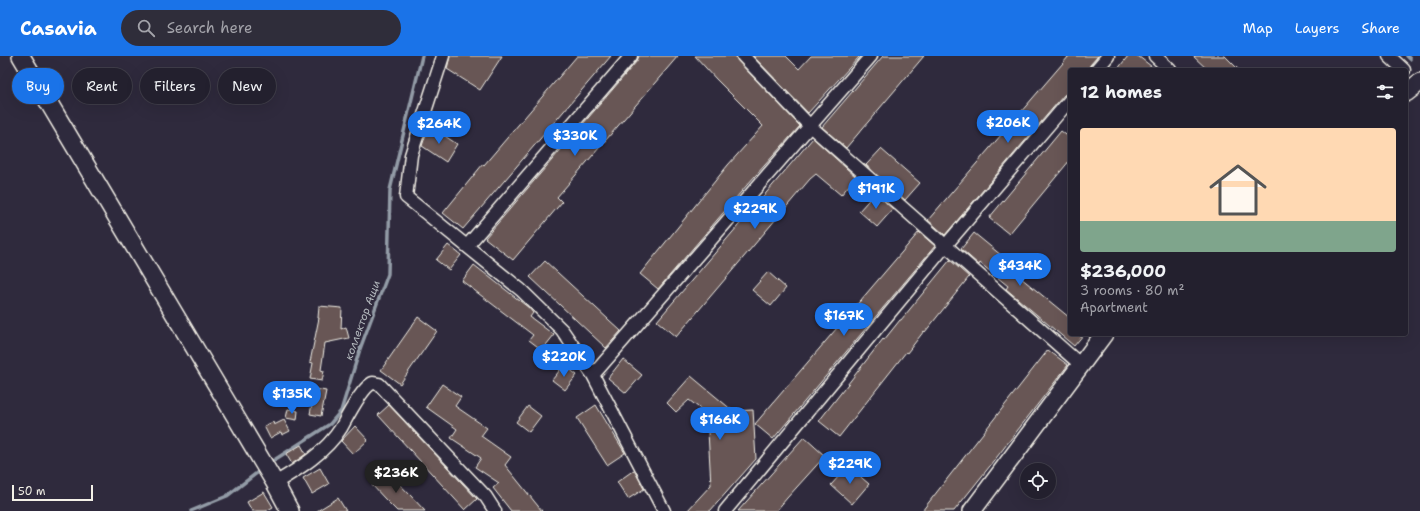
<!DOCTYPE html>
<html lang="en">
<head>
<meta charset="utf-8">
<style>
	:root { --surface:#23202e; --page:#2f2d3a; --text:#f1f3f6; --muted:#a3a3aa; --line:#403e4a; --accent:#1a73e8 }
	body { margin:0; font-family:"Shantell Sans",sans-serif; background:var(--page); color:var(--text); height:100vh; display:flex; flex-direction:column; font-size:15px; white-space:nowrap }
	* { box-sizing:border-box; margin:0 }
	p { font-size:13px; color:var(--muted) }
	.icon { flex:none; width:22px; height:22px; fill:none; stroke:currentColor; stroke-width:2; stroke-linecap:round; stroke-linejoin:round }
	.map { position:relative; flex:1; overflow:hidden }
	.side { position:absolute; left:1068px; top:12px; width:340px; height:268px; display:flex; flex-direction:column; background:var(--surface); border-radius:4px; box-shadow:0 4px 16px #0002,0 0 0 1px var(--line) }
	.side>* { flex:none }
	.top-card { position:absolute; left:12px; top:12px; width:380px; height:36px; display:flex; gap:8px }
	.tools { position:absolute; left:1020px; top:407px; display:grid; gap:8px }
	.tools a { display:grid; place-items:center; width:36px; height:36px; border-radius:50%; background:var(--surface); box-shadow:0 4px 16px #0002,0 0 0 1px var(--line); font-size:20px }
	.scale { position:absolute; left:12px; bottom:10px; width:81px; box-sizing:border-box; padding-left:4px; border:2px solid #f4f1e8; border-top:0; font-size:11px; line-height:14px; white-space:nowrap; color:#f4f1e8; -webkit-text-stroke:3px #2f2a3d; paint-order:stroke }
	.price { position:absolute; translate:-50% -34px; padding:0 9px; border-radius:14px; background:var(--accent); color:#fff; font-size:13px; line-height:26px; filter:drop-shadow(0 1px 2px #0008) }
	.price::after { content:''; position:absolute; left:50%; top:24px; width:12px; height:9px; margin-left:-6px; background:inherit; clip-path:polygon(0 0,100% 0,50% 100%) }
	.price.active { background:#222; color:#fff }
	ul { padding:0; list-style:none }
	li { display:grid; align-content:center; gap:8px; height:212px; padding:0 12px }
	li+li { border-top:1px solid var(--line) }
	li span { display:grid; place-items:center; height:124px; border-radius:4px; color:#555 }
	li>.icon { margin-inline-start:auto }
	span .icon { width:72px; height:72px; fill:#fffc; stroke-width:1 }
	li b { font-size:17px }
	h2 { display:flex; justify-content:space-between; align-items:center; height:48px; padding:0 12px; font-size:17px }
	.pill { padding:0 14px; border-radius:18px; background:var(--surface); box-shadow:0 4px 16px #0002,0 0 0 1px var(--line); font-size:14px; line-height:36px }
	.pill.active { background:var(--accent); color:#fff }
	header { display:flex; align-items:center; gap:24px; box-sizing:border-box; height:56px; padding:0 20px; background:var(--accent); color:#fff }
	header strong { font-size:19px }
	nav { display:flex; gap:22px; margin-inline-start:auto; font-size:14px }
	.search { width:280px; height:36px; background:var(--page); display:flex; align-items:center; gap:10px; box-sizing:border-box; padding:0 14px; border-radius:22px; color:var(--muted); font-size:15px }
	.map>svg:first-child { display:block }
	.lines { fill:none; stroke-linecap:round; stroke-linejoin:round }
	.stream { stroke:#939ca7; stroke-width:3.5 }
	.building { fill:#675755; stroke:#f4f1e8 }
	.street-casing { stroke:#f4f1e8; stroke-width:15 }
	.secondary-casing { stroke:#f4f1e8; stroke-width:20 }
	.street { stroke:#2f2a3d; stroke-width:12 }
	.secondary { stroke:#2f2a3d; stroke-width:17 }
	.labels { text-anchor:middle; stroke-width:3.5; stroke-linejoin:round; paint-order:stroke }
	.water-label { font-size:11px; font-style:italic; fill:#b3b8bd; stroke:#2f2a3d }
</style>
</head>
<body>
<header>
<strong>Casavia</strong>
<div class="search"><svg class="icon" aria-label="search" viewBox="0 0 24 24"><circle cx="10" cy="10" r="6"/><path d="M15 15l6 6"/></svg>Search here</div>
<nav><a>Map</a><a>Layers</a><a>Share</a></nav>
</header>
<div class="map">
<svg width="1420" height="455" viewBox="0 0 1420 455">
	<rect width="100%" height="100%" fill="#2f2a3d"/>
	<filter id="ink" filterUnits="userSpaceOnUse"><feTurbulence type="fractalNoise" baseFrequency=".025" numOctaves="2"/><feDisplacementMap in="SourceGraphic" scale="8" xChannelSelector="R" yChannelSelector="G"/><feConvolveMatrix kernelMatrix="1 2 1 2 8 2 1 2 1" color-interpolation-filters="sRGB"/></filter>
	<g filter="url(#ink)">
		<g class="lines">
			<path class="stream" d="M 1407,0 L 1410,3
				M 268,408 L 330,368 L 341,355 L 360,293 L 388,218 L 390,134 L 422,0
				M 191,455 L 227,440 L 262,413"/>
		</g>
		<path class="building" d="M 450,0 L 502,0 L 480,34 L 447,13 Z
			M 577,0 L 611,0 L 463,173 L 443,157 L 483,108 L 484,109 Z
			M 639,0 L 678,0 L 557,141 L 562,146 L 513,204 L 485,182 L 637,5 Z
			M 695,0 L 736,0 L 738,5 L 800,70 L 747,129 L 658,233 L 640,218 L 728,109 L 763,70 L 716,23 Z
			M 753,0 L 786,0 L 799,13 L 811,0 L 860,0 L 808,57 Z
			M 883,0 L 924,0 L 846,92 L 822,71 Z
			M 1069,0 L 1098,0 L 1090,9 L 1089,14 L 1070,14 L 1070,36 L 1064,39 L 945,179 L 928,164 Z
			M 1128,0 L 1138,0 L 1156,14 L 1117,14 Z
			M 1193,0 L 1225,0 L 1239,14 L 1208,14 Z
			M 431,71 L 457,88 L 446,106 L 422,90 L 425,81 Z
			M 1061,75 L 1070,82 L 1070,104 L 1009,178 L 989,162 Z
			M 813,82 L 856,121 L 841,139 L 816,118 L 810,123 L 676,281 L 657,265 Z
			M 881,93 L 920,127 L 905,144 L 866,109 Z
			M 875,137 L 893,153 L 877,171 L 859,155 Z
			M 919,176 L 935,190 L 773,383 L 755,368 Z
			M 974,177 L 1018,213 L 1015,217 L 1070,262 L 1070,278 L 1084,278 L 1074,290 L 1006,233 L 1008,230 L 980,207 L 979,209 L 961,193 Z
			M 448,189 L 461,199 L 449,214 L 436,204 Z
			M 950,204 L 969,221 L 925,276 L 924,275 L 907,297 L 906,296 L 839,381 L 819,365 L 883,283 L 884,284 L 900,264 L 901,264 Z
			M 545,205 L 621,275 L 606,292 L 530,221 Z
			M 474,209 L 529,252 L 533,257 L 530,261 L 554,279 L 542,294 L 529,284 L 533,279 L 462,225 Z
			M 768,216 L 786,232 L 771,250 L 752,234 Z
			M 319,250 L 342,252 L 341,273 L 346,271 L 349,282 L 325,287 L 321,314 L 324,315 L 322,325 L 310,323 L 313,307 L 310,306 L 319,262 L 318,262 Z
			M 418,261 L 437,275 L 400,328 L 381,314 Z
			M 1048,294 L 1068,309 L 990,410 L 954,455 L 922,455 Z
			M 623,303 L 642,319 L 626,337 L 608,322 Z
			M 564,309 L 577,319 L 565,334 L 552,324 Z
			M 691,320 L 733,355 L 753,354 L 756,403 L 710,455 L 687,455 L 711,429 L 707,358 L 689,344 L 676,356 L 667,347 Z
			M 442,328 L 461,341 L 455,350 L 487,372 L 481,380 L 511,401 L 505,409 L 542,455 L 511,455 L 493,432 L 499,427 L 475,411 L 481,402 L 451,382 L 457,373 L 426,351 Z
			M 315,333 L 326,335 L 321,360 L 310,358 Z
			M 389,349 L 477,443 L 465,454 L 378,359 Z
			M 596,349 L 625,397 L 607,409 L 577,362 Z
			M 528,350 L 541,360 L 529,376 L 516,366 Z
			M 288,353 L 298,355 L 297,364 L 286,362 Z
			M 284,364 L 290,375 L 282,379 L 281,376 L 270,382 L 264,370 L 273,366 L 274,369 Z
			M 355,370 L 368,384 L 353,398 L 341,385 Z
			M 804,381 L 825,400 L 787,442 L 776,455 L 738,455 Z
			M 301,389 L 306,398 L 292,408 L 286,398 Z
			M 848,410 L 869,428 L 852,448 L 831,429 Z
			M 320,412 L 329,428 L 312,438 L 303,422 Z
			M 634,414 L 644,433 L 628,443 L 617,426 Z
			M 387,415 L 411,440 L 425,455 L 397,455 L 385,443 L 372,429 Z
			M 264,436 L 273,451 L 266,455 L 252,455 L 247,446 Z
			M 338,442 L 346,455 L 317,455 Z"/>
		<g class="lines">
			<g class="street-casing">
				<path id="street" d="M 443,0 L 411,99 L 406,141 L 521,234 L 562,274 L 593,319 L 664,455
					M 743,0 L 810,70 L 1081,309
					M 1155,0 L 1170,14
					M 1389,0 L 1404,14
					M 1096,14 L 1108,0
					M 467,190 L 631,0
					M 593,319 L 871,0
					M 275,427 C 299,413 326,396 341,372 C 346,363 363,330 373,327 C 375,327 377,328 379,328 L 486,441 L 495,455
					M 725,455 L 946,189 L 1070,44"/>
			</g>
			<g class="secondary-casing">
				<path id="secondary" d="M 21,0 L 275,427 L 290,455
					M 1406,37 L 1420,26
					M 972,455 L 1104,278"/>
			</g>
			<use href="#street" class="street"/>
			<use href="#secondary" class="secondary"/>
		</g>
	</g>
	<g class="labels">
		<g class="water-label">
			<text transform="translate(362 264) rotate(-70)" y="4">коллектор Ащи</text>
		</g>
	</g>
</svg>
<div class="tools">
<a><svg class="icon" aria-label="locate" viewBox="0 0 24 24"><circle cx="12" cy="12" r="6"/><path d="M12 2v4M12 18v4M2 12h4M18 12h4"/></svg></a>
</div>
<div class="scale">50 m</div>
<b class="price" style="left:1008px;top:88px">$206K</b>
<b class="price" style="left:439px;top:89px">$264K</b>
<b class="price" style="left:575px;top:101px">$330K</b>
<b class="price" style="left:876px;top:154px">$191K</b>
<b class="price" style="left:755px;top:174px">$229K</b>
<b class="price" style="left:1020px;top:231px">$434K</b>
<b class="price" style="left:844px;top:281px">$167K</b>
<b class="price" style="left:564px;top:322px">$220K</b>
<b class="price" style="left:292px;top:359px">$135K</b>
<b class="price" style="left:720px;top:385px">$166K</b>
<b class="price" style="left:850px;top:429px">$229K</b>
<b class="price active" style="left:396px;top:438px">$236K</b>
<div class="top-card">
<a class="pill active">Buy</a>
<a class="pill">Rent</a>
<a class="pill">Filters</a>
<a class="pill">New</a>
</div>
<section class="side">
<h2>12 homes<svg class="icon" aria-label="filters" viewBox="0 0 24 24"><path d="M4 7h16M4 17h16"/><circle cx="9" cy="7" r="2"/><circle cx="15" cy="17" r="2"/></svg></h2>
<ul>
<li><span style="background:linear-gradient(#ffd9b3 75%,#7fa58c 0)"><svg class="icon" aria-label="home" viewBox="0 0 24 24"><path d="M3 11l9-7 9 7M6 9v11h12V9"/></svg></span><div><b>$236,000</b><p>3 rooms · 80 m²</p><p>Apartment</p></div></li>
</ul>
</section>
</div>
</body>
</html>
